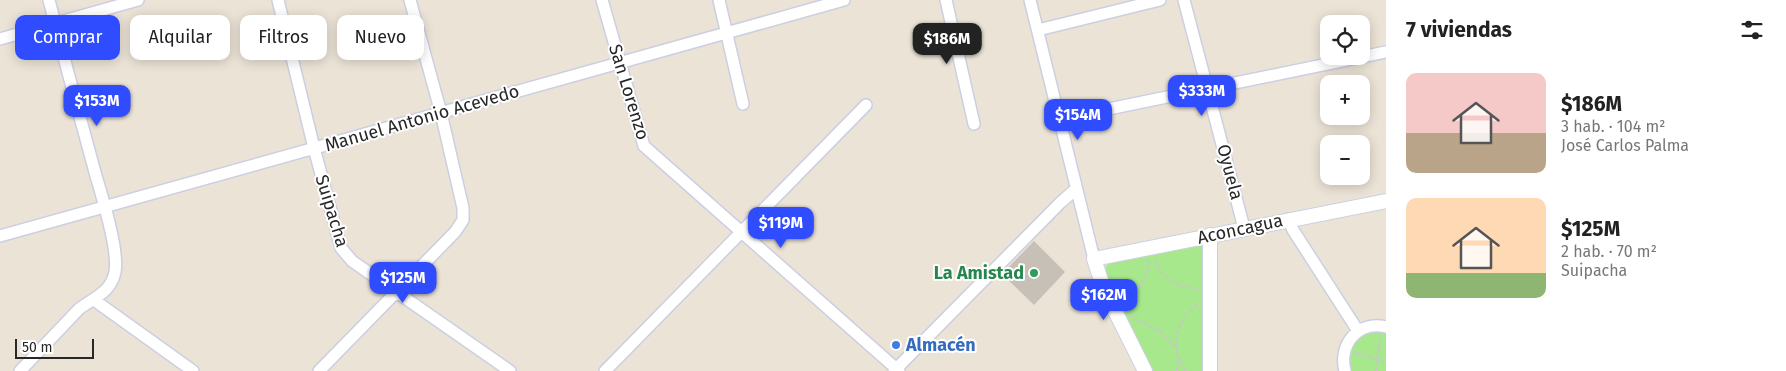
<!DOCTYPE html>
<html lang="es">
<head>
<meta charset="utf-8">
<style>
	:root { --surface:#fff; --page:#f6f6f6; --text:#222; --muted:#767676; --accent:#304cff }
	body { margin:0; font-family:"Fira Sans",sans-serif; background:var(--page); color:var(--text); height:100vh; display:flex; flex-direction:column; font-size:19px; white-space:nowrap }
	* { box-sizing:border-box; margin:0 }
	p { font-size:16px; color:var(--muted) }
	.icon { flex:none; width:28px; height:28px; fill:none; stroke:currentColor; stroke-width:2; stroke-linecap:round; stroke-linejoin:round }
	.map { position:relative; flex:1; overflow:hidden }
	.sheet { display:flex; flex-direction:column; background:var(--surface); width:400px }
	.sheet>* { flex:none }
	.banner { position:absolute; left:15px; top:15px; width:475px; height:45px; display:flex; gap:10px }
	.fabs { position:absolute; left:1320px; top:15px; display:grid; gap:10px }
	.fabs a { display:grid; place-items:center; width:50px; height:50px; border-radius:10px; background:var(--surface); box-shadow:0 2px 12px #0003; font-size:25px }
	.scale { position:absolute; left:15px; bottom:12px; width:79px; box-sizing:border-box; padding-left:5px; border:2px solid #272727; border-top:0; font-size:14px; line-height:18px; white-space:nowrap; color:#272727; -webkit-text-stroke:4px #fff; paint-order:stroke }
	.price { position:absolute; translate:-50% -42px; padding:0 11px; border-radius:10px; background:var(--accent); color:#fff; font-size:16px; line-height:32px; filter:drop-shadow(0 1px 2px #0008) }
	.price::after { content:''; position:absolute; left:50%; top:30px; width:15px; height:11px; margin-left:-8px; background:inherit; clip-path:polygon(0 0,100% 0,50% 100%) }
	.price.current { background:#222; color:#fff }
	ul { padding:0; list-style:none }
	li { display:flex; align-items:center; gap:15px; height:125px; padding:0 20px }
	li span { display:grid; place-items:center; flex:none; width:140px; height:100px; border-radius:10px; color:#555 }
	li>.icon { margin-inline-start:auto }
	span .icon { width:60px; height:60px; fill:#fffc; stroke-width:1 }
	li b { font-size:21px }
	h2 { display:flex; justify-content:space-between; align-items:center; height:60px; padding:0 20px; font-size:21px }
	.tag { padding:0 18px; border-radius:10px; background:var(--surface); box-shadow:0 2px 12px #0003; font-size:18px; line-height:45px }
	.tag.current { background:var(--accent); color:#fff }
	main { display:flex; flex:1; min-height:0 }
	.map>svg:first-child { display:block }
	.green { fill:#a7e88d }
	.building { fill:#c6c0b7 }
	.lines { fill:none; stroke-linecap:round; stroke-linejoin:round }
	.minor-casing { stroke:#cccfe2; stroke-width:14 }
	.tertiary-casing { stroke:#cccfe2; stroke-width:16 }
	.path { stroke:#c7c7c7; stroke-width:2; stroke-dasharray:4 2.5; stroke-linecap:butt }
	.minor { stroke:#fff; stroke-width:11 }
	.tertiary { stroke:#fff; stroke-width:14 }
	.leisure-dot { fill:#2e9e5b; stroke:#fff; stroke-width:2 }
	.shop-dot { fill:#3f7fe0; stroke:#fff; stroke-width:2 }
	.labels { text-anchor:middle; stroke-width:4; stroke-linejoin:round; paint-order:stroke }
	.street-label { font-size:18px; fill:#272727; stroke:#fff }
	.leisure-label { font-size:18px; font-weight:bold; fill:#27864d; stroke:#fff; text-anchor:end }
	.shop-label { font-size:18px; font-weight:bold; fill:#366cbe; stroke:#fff; text-anchor:start }
</style>
</head>
<body>
<main>
<div class="map">
<svg width="1386" height="371" viewBox="0 0 1386 371">
	<rect width="100%" height="100%" fill="#ebe3d6"/>
	<path class="green" d="M 1197,244 L 1202,246 L 1204,251 L 1204,371 L 1153,371 L 1105,272 L 1106,266 L 1111,262 Z
		M 1386,330 L 1386,371 L 1349,371 L 1349,347 L 1361,333 Z"/>
	<path class="building" d="M 1034,241 L 1065,272 L 1034,305 L 1002,274 Z"/>
	<g class="lines">
		<g class="minor-casing">
			<path id="minor" d="M 278,0 L 314,148 L 341,248 L 352,261 L 510,371
				M 602,0 L 644,146 L 899,371
				M 719,0 L 743,104
				M 946,0 L 974,124
				M 1030,0 L 1094,259
				M 1184,0 L 1244,228
				M 1038,30 L 1160,0
				M 0,39 L 138,0
				M 1060,119 L 1386,52
				M 1288,219 L 1293,230 L 1358,331
				M 0,236 L 844,0
				M 94,300 L 193,371
				M 20,371 L 79,309 C 93,298 111,293 115,272 C 119,251 103,199 96,176 C 80,117 64,59 49,0
				M 319,371 L 455,232 L 463,220 L 463,208 L 441,113 L 410,0
				M 605,371 L 866,105
				M 894,371 L 1061,202 L 1076,189
				M 1345,371 C 1338,345 1358,320 1386,327"/>
		</g>
		<g class="tertiary-casing">
			<path id="tertiary" d="M 1145,371 L 1104,289 L 1094,259 L 1386,201
				M 1210,371 L 1210,235"/>
		</g>
		<path class="path" d="M 1155,259 C 1162,278 1178,289 1199,288
			M 1124,301 C 1138,291 1149,279 1149,260
			M 1131,316 L 1163,333 L 1175,347
			M 1355,352 L 1386,362
			M 1177,371 L 1178,359
			M 1186,371 C 1169,347 1175,321 1198,304
			M 1376,371 L 1380,338"/>
		<use href="#minor" class="minor"/>
		<use href="#tertiary" class="tertiary"/>
	</g>
	<circle class="leisure-dot" cx="1034" cy="273" r="5"/>
	<circle class="shop-dot" cx="896" cy="345" r="5"/>
	<g class="labels">
		<g class="street-label">
			<text transform="translate(629 92) rotate(73)" y="6">San Lorenzo</text>
			<text transform="translate(422 118) rotate(-16)" y="6">Manuel Antonio Acevedo</text>
			<text transform="translate(1230 172) rotate(75)" y="6">Oyuela</text>
			<text transform="translate(332 211) rotate(73)" y="6">Suipacha</text>
			<text transform="translate(1240 229) rotate(-12)" y="6">Aconcagua</text>
		</g>
		<g class="leisure-label">
			<text x="1024" y="279">La Amistad</text>
		</g>
		<g class="shop-label">
			<text x="906" y="351">Almacén</text>
		</g>
	</g>
</svg>
<div class="fabs">
<a><svg class="icon" aria-label="locate" viewBox="0 0 24 24"><circle cx="12" cy="12" r="6"/><path d="M12 2v4M12 18v4M2 12h4M18 12h4"/></svg></a>
<a>+</a>
<a>−</a>
</div>
<div class="scale">50 m</div>
<b class="price current" style="left:947px;top:65px">$186M</b>
<b class="price" style="left:1202px;top:117px">$333M</b>
<b class="price" style="left:97px;top:127px">$153M</b>
<b class="price" style="left:1078px;top:141px">$154M</b>
<b class="price" style="left:781px;top:249px">$119M</b>
<b class="price" style="left:403px;top:304px">$125M</b>
<b class="price" style="left:1104px;top:321px">$162M</b>
<div class="banner">
<a class="tag current">Comprar</a>
<a class="tag">Alquilar</a>
<a class="tag">Filtros</a>
<a class="tag">Nuevo</a>
</div>
</div>
<section class="sheet">
<h2>7 viviendas<svg class="icon" aria-label="filters" viewBox="0 0 24 24"><path d="M4 7h16M4 17h16"/><circle cx="9" cy="7" r="2"/><circle cx="15" cy="17" r="2"/></svg></h2>
<ul>
<li><span style="background:linear-gradient(#f6c9c9 60%,#b9a48a 0)"><svg class="icon" aria-label="home" viewBox="0 0 24 24"><path d="M3 11l9-7 9 7M6 9v11h12V9"/></svg></span><div><b>$186M</b><p>3 hab. · 104 m²</p><p>José Carlos Palma</p></div></li>
<li><span style="background:linear-gradient(#ffd9b3 75%,#8fb573 0)"><svg class="icon" aria-label="home" viewBox="0 0 24 24"><path d="M3 11l9-7 9 7M6 9v11h12V9"/></svg></span><div><b>$125M</b><p>2 hab. · 70 m²</p><p>Suipacha</p></div></li>
</ul>
</section>
</main>
</body>
</html>
